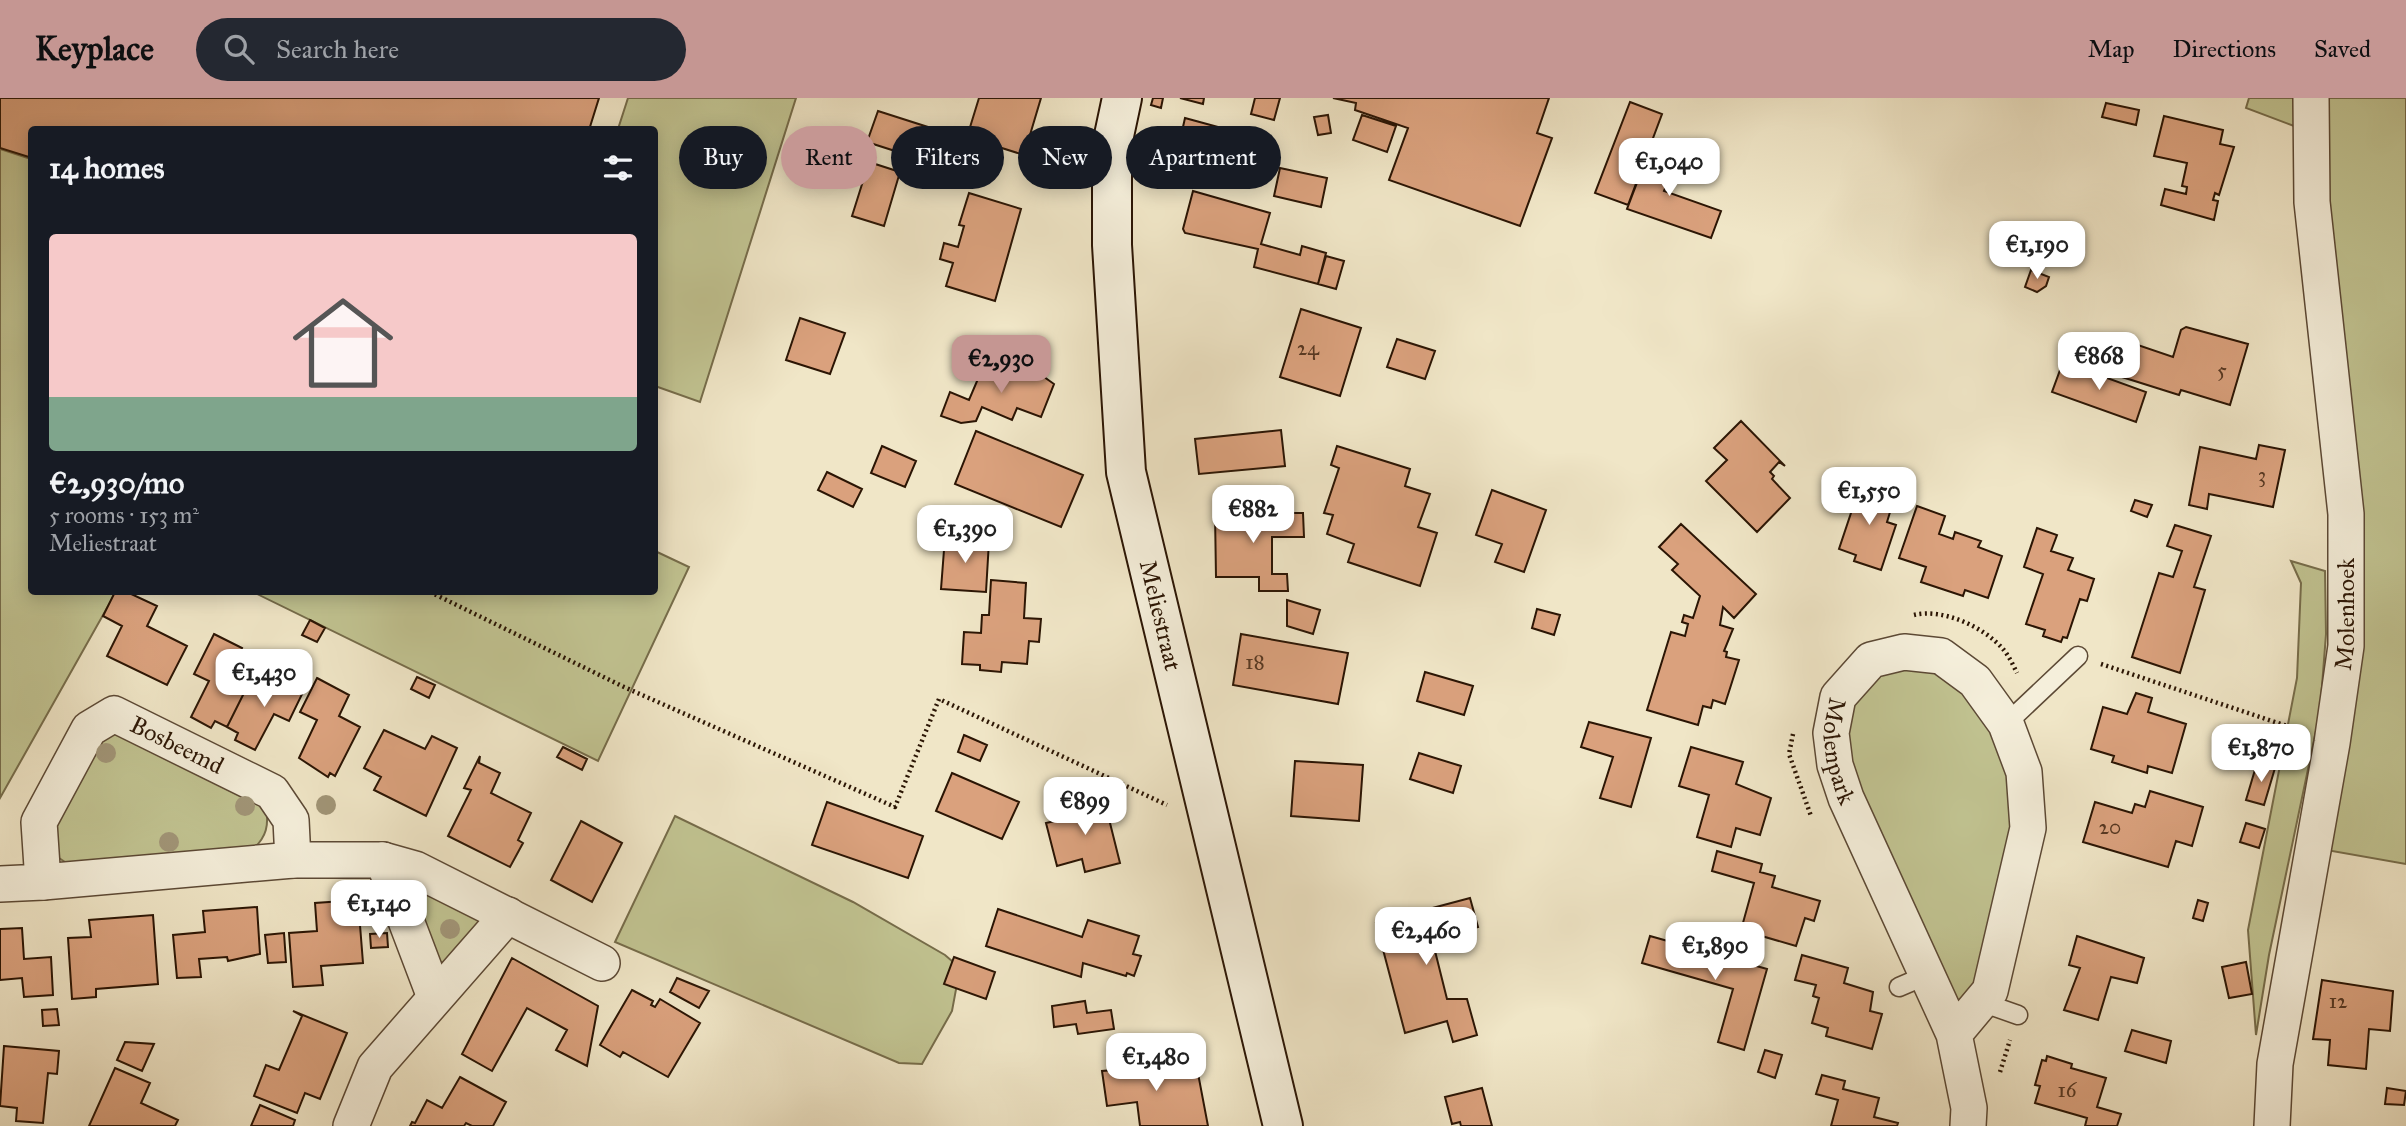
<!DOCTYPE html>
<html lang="en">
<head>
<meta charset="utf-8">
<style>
	:root { --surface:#171b24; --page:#242831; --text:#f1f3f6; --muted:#9ea1a6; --line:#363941; --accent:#c59692 }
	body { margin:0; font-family:"IM FELL Great Primer",serif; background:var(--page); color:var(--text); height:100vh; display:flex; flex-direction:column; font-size:26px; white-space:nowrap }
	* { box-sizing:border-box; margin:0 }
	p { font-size:23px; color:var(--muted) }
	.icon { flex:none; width:38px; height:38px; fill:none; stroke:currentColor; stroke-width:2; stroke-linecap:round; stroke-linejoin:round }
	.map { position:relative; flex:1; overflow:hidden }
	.side { position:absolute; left:28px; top:28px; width:630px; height:469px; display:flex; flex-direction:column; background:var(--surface); border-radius:7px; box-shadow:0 4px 18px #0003 }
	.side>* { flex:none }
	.guide { position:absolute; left:679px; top:28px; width:665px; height:63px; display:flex; gap:14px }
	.price { position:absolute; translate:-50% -60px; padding:0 16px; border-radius:14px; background:#fff; color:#222; font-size:23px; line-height:46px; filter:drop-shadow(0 2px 4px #0008) }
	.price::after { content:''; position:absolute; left:50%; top:42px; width:21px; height:16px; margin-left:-10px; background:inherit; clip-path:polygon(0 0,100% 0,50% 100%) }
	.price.current { background:var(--accent); color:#111 }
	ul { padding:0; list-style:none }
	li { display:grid; align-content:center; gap:14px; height:371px; padding:0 21px }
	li+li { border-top:2px solid var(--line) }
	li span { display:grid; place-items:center; height:217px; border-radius:7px; color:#555 }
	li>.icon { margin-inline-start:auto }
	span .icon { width:126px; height:126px; fill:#fffc; stroke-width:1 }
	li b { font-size:30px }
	h2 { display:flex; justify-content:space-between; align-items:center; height:84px; padding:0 21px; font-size:30px }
	.chip { padding:0 24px; border-radius:32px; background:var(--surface); box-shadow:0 4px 18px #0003; font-size:24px; line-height:63px }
	.chip.current { background:var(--accent); color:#111 }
	header { display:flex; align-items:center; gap:42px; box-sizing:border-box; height:98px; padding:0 35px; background:var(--accent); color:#111 }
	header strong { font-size:33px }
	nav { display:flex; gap:38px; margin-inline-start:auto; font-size:24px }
	.search { width:490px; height:63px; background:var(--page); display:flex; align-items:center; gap:18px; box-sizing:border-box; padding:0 24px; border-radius:38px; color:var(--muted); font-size:26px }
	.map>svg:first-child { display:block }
	.green { fill:#c1c391; stroke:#766c4a; stroke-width:2 }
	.building { fill:#daa17d; stroke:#2b1504; stroke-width:2 }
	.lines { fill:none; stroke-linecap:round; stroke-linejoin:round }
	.lane-casing { stroke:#5c4935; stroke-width:21 }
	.street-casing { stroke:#5c4935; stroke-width:38 }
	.secondary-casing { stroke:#2b1504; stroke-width:42 }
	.path { stroke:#2b1504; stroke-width:4.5; stroke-dasharray:2 3.5; stroke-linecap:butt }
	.lane { stroke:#f5efdb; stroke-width:18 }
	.street { stroke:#f5efdb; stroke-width:35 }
	.secondary { stroke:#f5efdb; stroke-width:38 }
	.tree { fill:#a19577 }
	.labels { text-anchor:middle; stroke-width:5; stroke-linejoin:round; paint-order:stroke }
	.number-label { font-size:21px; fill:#573822 }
	.street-label { font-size:24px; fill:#2b1504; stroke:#f5efdb }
</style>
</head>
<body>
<header>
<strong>Keyplace</strong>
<div class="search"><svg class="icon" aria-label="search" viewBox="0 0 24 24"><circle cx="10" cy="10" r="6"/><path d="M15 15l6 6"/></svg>Search here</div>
<nav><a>Map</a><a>Directions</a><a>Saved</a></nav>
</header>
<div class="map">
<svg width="2406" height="1028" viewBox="0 0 2406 1028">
	<rect width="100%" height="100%" fill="#f0e6c7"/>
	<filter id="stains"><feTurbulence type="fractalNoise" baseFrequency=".00286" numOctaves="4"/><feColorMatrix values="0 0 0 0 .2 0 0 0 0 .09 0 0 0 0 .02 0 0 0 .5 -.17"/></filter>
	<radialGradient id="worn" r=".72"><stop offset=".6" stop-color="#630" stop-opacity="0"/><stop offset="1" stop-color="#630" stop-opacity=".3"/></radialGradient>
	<path class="green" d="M 628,0 L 796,0 L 700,304 L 655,288 L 654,32 L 618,31 Z
		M 2249,0 L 2295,0 L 2294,28 L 2246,10 Z
		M 2322,0 L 2406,0 L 2406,766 L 2315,750 L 2336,660 Z
		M 0,51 L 31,61 L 32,494 L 116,494 L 0,700 Z
		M 655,453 L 689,469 L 598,663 L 253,494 L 654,494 Z
		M 2291,463 L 2325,473 L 2326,536 L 2320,614 L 2269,857 L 2256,937 L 2248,832 L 2297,580 L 2301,485 Z
		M 1941,558 L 2024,674 L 1990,893 L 1954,936 L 1846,700 L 1838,599 L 1871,562 Z
		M 110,631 L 266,708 C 269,727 267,739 252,752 L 68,766 L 59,760 L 52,714 Z
		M 675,718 L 853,804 L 945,857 L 960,870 L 952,913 L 922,966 L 899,965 L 615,844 Z
		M 413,786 L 480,820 L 483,826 L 446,866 L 437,863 L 409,789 Z"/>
	<path class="building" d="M 0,0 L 599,0 L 589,32 L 32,32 L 32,60 L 0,50 Z
		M 979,0 L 1041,0 L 1024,57 L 967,39 Z
		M 1153,0 L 1163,0 L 1161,10 L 1151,7 Z
		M 1180,0 L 1204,0 L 1203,6 Z
		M 1255,0 L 1280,0 L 1274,22 L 1251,16 Z
		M 1333,0 L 1549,0 L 1537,35 L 1552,40 L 1520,128 L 1389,82 L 1408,30 L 1355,12 L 1356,5 Z
		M 1630,4 L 1662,16 L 1628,107 L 1595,95 Z
		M 2106,5 L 2139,12 L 2136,27 L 2102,19 Z
		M 878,13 L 931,30 L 920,61 L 867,44 Z
		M 1328,17 L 1331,35 L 1318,37 L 1314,19 Z
		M 1362,17 L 1396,28 L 1387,54 L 1353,42 Z
		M 2164,18 L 2223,32 L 2220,46 L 2234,49 L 2219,97 L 2215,95 L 2213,102 L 2218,103 L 2214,122 L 2161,107 L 2165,91 L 2186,96 L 2187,89 L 2182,88 L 2187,65 L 2154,58 Z
		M 1185,20 L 1229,32 L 1227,44 L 1258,52 L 1250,80 L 1203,69 L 1201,76 L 1174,69 Z
		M 1651,48 L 1678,57 L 1664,93 L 1721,113 L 1711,140 L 1627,111 Z
		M 869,64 L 900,74 L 884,128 L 852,118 Z
		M 1280,70 L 1327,80 L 1321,109 L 1274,98 Z
		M 1193,93 L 1270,115 L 1261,146 L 1300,157 L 1302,148 L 1326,155 L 1318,186 L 1254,169 L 1258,151 L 1185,135 L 1183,131 Z
		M 969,95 L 1021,111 L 995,203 L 946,188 L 953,165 L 940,161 L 944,145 L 958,149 L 964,128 L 959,127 Z
		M 1326,158 L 1344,163 L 1336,191 L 1318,186 Z
		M 2031,172 L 2049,179 L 2046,188 L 2037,194 L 2025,189 Z
		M 1301,211 L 1361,230 L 1340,298 L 1280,279 Z
		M 800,220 L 845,235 L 830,276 L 786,262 Z
		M 2186,229 L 2248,246 L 2230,307 L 2181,292 L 2179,297 L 2122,279 L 2132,245 L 2173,259 L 2181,232 Z
		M 1397,241 L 1435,253 L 1425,281 L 1387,269 Z
		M 986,262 L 1031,277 L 1037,274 L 1054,286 L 1041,319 L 1017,310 L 1012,322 L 982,309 L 976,323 L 961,325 L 941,318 L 950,294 L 969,302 Z
		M 2063,264 L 2146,294 L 2136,324 L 2052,294 Z
		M 1741,323 L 1785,368 L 1779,364 L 1770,374 L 1774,378 L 1772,381 L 1790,400 L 1757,434 L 1706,383 L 1727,362 L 1714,350 Z
		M 1281,332 L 1285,368 L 1199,376 L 1195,341 Z
		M 976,333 L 1083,377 L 1061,429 L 955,386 Z
		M 2259,347 L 2285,352 L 2273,409 L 2209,396 L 2207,411 L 2189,407 L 2200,349 L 2256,361 Z
		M 882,348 L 916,363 L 905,389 L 871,375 Z
		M 1337,348 L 1410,371 L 1405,388 L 1430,396 L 1418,429 L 1437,435 L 1420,488 L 1348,464 L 1354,446 L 1327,436 L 1333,417 L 1324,415 L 1339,370 L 1331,367 Z
		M 827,374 L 862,391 L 853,409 L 818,392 Z
		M 1862,382 L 1872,385 L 1870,389 L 1895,398 L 1887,424 L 1896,427 L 1881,472 L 1854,463 L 1856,457 L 1839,451 Z
		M 1492,392 L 1546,412 L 1524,474 L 1495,464 L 1502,446 L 1476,437 Z
		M 2135,402 L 2152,407 L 2147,419 L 2131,413 Z
		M 1917,408 L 1945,418 L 1939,436 L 1953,441 L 1955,434 L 1981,443 L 1978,449 L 2002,458 L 1988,500 L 1965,492 L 1963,498 L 1921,484 L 1926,469 L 1899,460 Z
		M 1215,415 L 1303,415 L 1304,439 L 1272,439 L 1272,476 L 1287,476 L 1288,493 L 1259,493 L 1259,479 L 1216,479 Z
		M 1681,426 L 1756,496 L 1734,520 L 1723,509 L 1720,527 L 1733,531 L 1724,553 L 1727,554 L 1726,559 L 1739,562 L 1725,606 L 1713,602 L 1711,610 L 1703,608 L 1698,627 L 1647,612 L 1671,534 L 1685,538 L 1688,526 L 1682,524 L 1684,517 L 1693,520 L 1700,498 L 1672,472 L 1678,466 L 1659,449 Z
		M 2175,427 L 2211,438 L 2194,489 L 2205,492 L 2180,575 L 2132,559 L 2159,475 L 2173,479 L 2182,453 L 2167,448 Z
		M 2037,430 L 2057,437 L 2051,453 L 2073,460 L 2068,472 L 2094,481 L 2087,503 L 2080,501 L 2067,540 L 2063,539 L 2061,544 L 2043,538 L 2045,532 L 2026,526 L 2043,476 L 2024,469 Z
		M 945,439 L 989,443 L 986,494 L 941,491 Z
		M 991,482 L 1026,485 L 1024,520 L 1041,521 L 1039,544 L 1029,543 L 1027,566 L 1002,564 L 1001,574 L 980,572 L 980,567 L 962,566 L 964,534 L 981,535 L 982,517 L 989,517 Z
		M 115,494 L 127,494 L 157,508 L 147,528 L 187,548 L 167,587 L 107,558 L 122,528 L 103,518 Z
		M 1287,502 L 1320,512 L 1313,536 L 1287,528 Z
		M 1537,511 L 1560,517 L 1554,537 L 1532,530 Z
		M 310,522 L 325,530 L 317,544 L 302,537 Z
		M 214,536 L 242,550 L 230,575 L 249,585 L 227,629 L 215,623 L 211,630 L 191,619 L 209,583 L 194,576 Z
		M 1241,536 L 1348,555 L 1338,606 L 1233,587 Z
		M 278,574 L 306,588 L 289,623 L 274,616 L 255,652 L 235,642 L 238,635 L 227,629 L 249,585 L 268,594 Z
		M 1425,574 L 1473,588 L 1464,617 L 1417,603 Z
		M 417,579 L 435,587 L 429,600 L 411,591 Z
		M 317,580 L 349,597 L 339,618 L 360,629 L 335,678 L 330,675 L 328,679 L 299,660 L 317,622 L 300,614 Z
		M 2136,595 L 2152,600 L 2148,614 L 2186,626 L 2172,675 L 2148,668 L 2147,675 L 2112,664 L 2114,658 L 2091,651 L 2103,609 L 2127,616 Z
		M 1589,624 L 1651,640 L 1631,709 L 1600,700 L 1613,659 L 1581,649 Z
		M 384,632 L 425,651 L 432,638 L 457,650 L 426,718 L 374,692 L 381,679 L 364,670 Z
		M 964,637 L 987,647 L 980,663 L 958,654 Z
		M 563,649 L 587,661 L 582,672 L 557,659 Z
		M 1691,649 L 1743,664 L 1736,686 L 1771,700 L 1760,737 L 1736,730 L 1731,749 L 1697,739 L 1709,697 L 1679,688 Z
		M 1419,655 L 1461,668 L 1453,695 L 1410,681 Z
		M 480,658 L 479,665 L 500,675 L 491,695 L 531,715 L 518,742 L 523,745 L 510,769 L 448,738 L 471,692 L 464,690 Z
		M 1295,663 L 1363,667 L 1359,723 L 1291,718 Z
		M 2257,665 L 2275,670 L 2264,707 L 2246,702 Z
		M 952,675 L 1019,704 L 1002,741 L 936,713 Z
		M 2150,693 L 2203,709 L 2192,748 L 2176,743 L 2168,769 L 2083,744 L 2095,704 L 2132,715 L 2135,706 L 2145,709 Z
		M 1104,701 L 1120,765 L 1085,774 L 1082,761 L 1057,768 L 1046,725 L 1073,719 L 1070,710 Z
		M 827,704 L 923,738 L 908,780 L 812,747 Z
		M 581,723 L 622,745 L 592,804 L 551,782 Z
		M 2246,725 L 2265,731 L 2259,750 L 2240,744 Z
		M 1717,753 L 1762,766 L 1760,774 L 1775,778 L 1772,789 L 1820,803 L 1814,823 L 1805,820 L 1796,848 L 1741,832 L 1754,785 L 1712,773 Z
		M 1470,800 L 1478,829 L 1432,841 L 1447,901 L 1467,901 L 1477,937 L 1453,944 L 1447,923 L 1405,935 L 1376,825 Z
		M 358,802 L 363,865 L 321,868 L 323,887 L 293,889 L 289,835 L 317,833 L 315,805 Z
		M 2198,802 L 2208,805 L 2203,823 L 2193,820 Z
		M 257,809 L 260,856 L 228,863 L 227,859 L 199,861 L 201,879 L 177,880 L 173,837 L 205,834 L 203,813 Z
		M 998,811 L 1082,839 L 1088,822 L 1139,838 L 1133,856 L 1141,858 L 1134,878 L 1127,875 L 1126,878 L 1083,865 L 1081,879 L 986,848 Z
		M 153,817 L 158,886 L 96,891 L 96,899 L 72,901 L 68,840 L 91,839 L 89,822 Z
		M 22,830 L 24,861 L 51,859 L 53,897 L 24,899 L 22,880 L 0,882 L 0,831 Z
		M 284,835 L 286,864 L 268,865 L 265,837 Z
		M 387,835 L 388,849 L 371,850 L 370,836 Z
		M 1650,838 L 1767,871 L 1744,952 L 1718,944 L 1733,891 L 1642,865 Z
		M 2077,838 L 2144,860 L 2137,885 L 2111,879 L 2098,922 L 2064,912 L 2080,870 L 2069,867 Z
		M 1802,857 L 1848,870 L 1844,885 L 1873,894 L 1870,913 L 1882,916 L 1872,951 L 1826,938 L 1828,930 L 1812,925 L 1819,900 L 1813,898 L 1816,887 L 1795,882 Z
		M 954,859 L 995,874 L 986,901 L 944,886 Z
		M 512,860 L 598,908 L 587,968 L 556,952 L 567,932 L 527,910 L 492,973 L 462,956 Z
		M 2246,864 L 2252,896 L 2229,900 L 2222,869 Z
		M 677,880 L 709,893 L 699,910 L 670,894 Z
		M 2322,882 L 2393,893 L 2390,933 L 2369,931 L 2366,971 L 2328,967 L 2330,942 L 2313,941 Z
		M 632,892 L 653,903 L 651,907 L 655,909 L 660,901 L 700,925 L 668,979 L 623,954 L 620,959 L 600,947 Z
		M 1085,903 L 1087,915 L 1111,912 L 1114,931 L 1078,936 L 1076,926 L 1054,929 L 1052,908 Z
		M 57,911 L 59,927 L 43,928 L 42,912 Z
		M 293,913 L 347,935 L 320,1001 L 305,995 L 297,1015 L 254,998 L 266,967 L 279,972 L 302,918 Z
		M 2132,932 L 2171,943 L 2166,965 L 2125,953 Z
		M 125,944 L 154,946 L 142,973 L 117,962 Z
		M 4,948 L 59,953 L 57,976 L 48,975 L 43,1025 L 16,1023 L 17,1010 L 0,1008 Z
		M 1765,952 L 1782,957 L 1775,980 L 1758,974 Z
		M 1131,956 L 1138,961 L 1139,971 L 1170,967 L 1171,973 L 1197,970 L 1208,1028 L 1140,1028 L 1137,1004 L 1107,1008 L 1102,973 L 1114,972 L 1112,958 Z
		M 2047,958 L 2072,966 L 2071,970 L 2106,980 L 2097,1009 L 2121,1016 L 2117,1028 L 2085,1028 L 2087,1020 L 2035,1005 L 2040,988 L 2035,987 L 2042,962 L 2046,963 Z
		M 115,970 L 150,985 L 141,1005 L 178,1022 L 175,1028 L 89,1028 Z
		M 1822,977 L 1845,983 L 1843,991 L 1879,1000 L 1874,1019 L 1898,1025 L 1897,1028 L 1831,1028 L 1838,1002 L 1816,996 Z
		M 460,979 L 506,1004 L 493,1028 L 472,1028 L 466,1025 L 464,1028 L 410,1028 L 412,1024 L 415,1025 L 427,1002 L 442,1010 Z
		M 1482,990 L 1492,1028 L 1461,1028 L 1460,1024 L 1452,1026 L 1445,999 Z
		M 2387,990 L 2406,993 L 2404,1007 L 2385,1006 Z
		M 260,1007 L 295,1022 L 293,1028 L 251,1028 Z"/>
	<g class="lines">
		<g class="lane-casing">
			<path id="lane" d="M 2006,626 L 2078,558
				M 1899,889 L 1927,877
				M 1981,904 L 2018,917"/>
		</g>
		<g class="street-casing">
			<g id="street">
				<path d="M 383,762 L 415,771 L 602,865"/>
				<path d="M 43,784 L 293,762 L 383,762 L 435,899"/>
				<path id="s1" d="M 0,786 L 43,784 L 39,724 L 89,631 L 114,616 L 272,694 L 291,722 L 293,762"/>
				<path id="s2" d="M 1954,936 L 1990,893 L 2028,730 L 2024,674 L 2006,626 L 1975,583 L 1941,558 L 1904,554 L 1871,562 L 1838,599 L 1831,635 L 1835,667 L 1846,700 L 1954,936 L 1969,1010 L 1968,1028"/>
				<path d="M 351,1028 L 375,969 L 508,817"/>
				<path id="s3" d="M 2272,1028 L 2275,966 L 2332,645 L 2346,548 L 2346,416 L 2312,104 L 2311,0"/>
			</g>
		</g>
		<g class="secondary-casing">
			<g id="secondary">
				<path id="s4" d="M 1122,0 L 1112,47 L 1112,147 L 1126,374 L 1283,1028"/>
			</g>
		</g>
		<path class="path" d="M 430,494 L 624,589 L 895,709 L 939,601 L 1167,707
			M 1914,517 C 1943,510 1984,529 2003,551 C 2009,558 2013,567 2017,575
			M 2101,566 L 2299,632
			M 1793,636 L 1789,656 L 1811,718
			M 2000,974 L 2010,942"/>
		<use href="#lane" class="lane"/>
		<use href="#street" class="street"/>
		<use href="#secondary" class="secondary"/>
	</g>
	<g class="tree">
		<circle cx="106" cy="655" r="10"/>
		<circle cx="326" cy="707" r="10"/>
		<circle cx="245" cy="708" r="10"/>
		<circle cx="169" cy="744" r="10"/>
		<circle cx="450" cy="831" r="10"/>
	</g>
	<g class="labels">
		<g class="number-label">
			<text x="1308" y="257">24</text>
			<text x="2222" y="279">5</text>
			<text x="2262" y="384">3</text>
			<text x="1255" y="571">18</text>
			<text x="2110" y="736">20</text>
			<text x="2338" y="910">12</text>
			<text x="2067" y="999">16</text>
		</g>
		<g class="street-label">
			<text dy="8" stroke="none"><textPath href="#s3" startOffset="518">Molenhoek</textPath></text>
			<text dy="8" stroke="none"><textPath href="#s4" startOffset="523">Meliestraat</textPath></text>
			<text dy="8" stroke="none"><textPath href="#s1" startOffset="308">Bosbeemd</textPath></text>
			<text dy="8" stroke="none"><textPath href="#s2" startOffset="602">Molenpark</textPath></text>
		</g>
	</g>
	<rect width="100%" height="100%" filter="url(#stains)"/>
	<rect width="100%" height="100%" fill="url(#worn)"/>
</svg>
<b class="price" style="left:1669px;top:100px">€1,040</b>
<b class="price" style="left:2037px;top:183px">€1,190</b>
<b class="price" style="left:2099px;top:294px">€868</b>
<b class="price current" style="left:1001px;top:297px">€2,930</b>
<b class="price" style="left:1869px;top:429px">€1,550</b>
<b class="price" style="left:1253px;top:447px">€882</b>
<b class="price" style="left:965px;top:467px">€1,390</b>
<b class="price" style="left:264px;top:611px">€1,430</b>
<b class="price" style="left:2261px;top:686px">€1,870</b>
<b class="price" style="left:1085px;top:739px">€899</b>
<b class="price" style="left:379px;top:842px">€1,140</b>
<b class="price" style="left:1426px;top:869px">€2,460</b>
<b class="price" style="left:1715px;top:884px">€1,890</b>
<b class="price" style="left:1156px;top:995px">€1,480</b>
<div class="guide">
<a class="chip">Buy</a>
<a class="chip current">Rent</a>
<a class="chip">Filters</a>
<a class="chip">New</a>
<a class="chip">Apartment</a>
</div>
<section class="side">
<h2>14 homes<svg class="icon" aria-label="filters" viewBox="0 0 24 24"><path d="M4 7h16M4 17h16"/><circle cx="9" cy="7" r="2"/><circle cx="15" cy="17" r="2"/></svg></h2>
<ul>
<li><span style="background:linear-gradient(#f6c9c9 75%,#7fa58c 0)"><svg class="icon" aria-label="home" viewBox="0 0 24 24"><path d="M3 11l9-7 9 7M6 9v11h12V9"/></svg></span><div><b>€2,930/mo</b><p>5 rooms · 153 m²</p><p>Meliestraat</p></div></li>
</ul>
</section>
</div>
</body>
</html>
